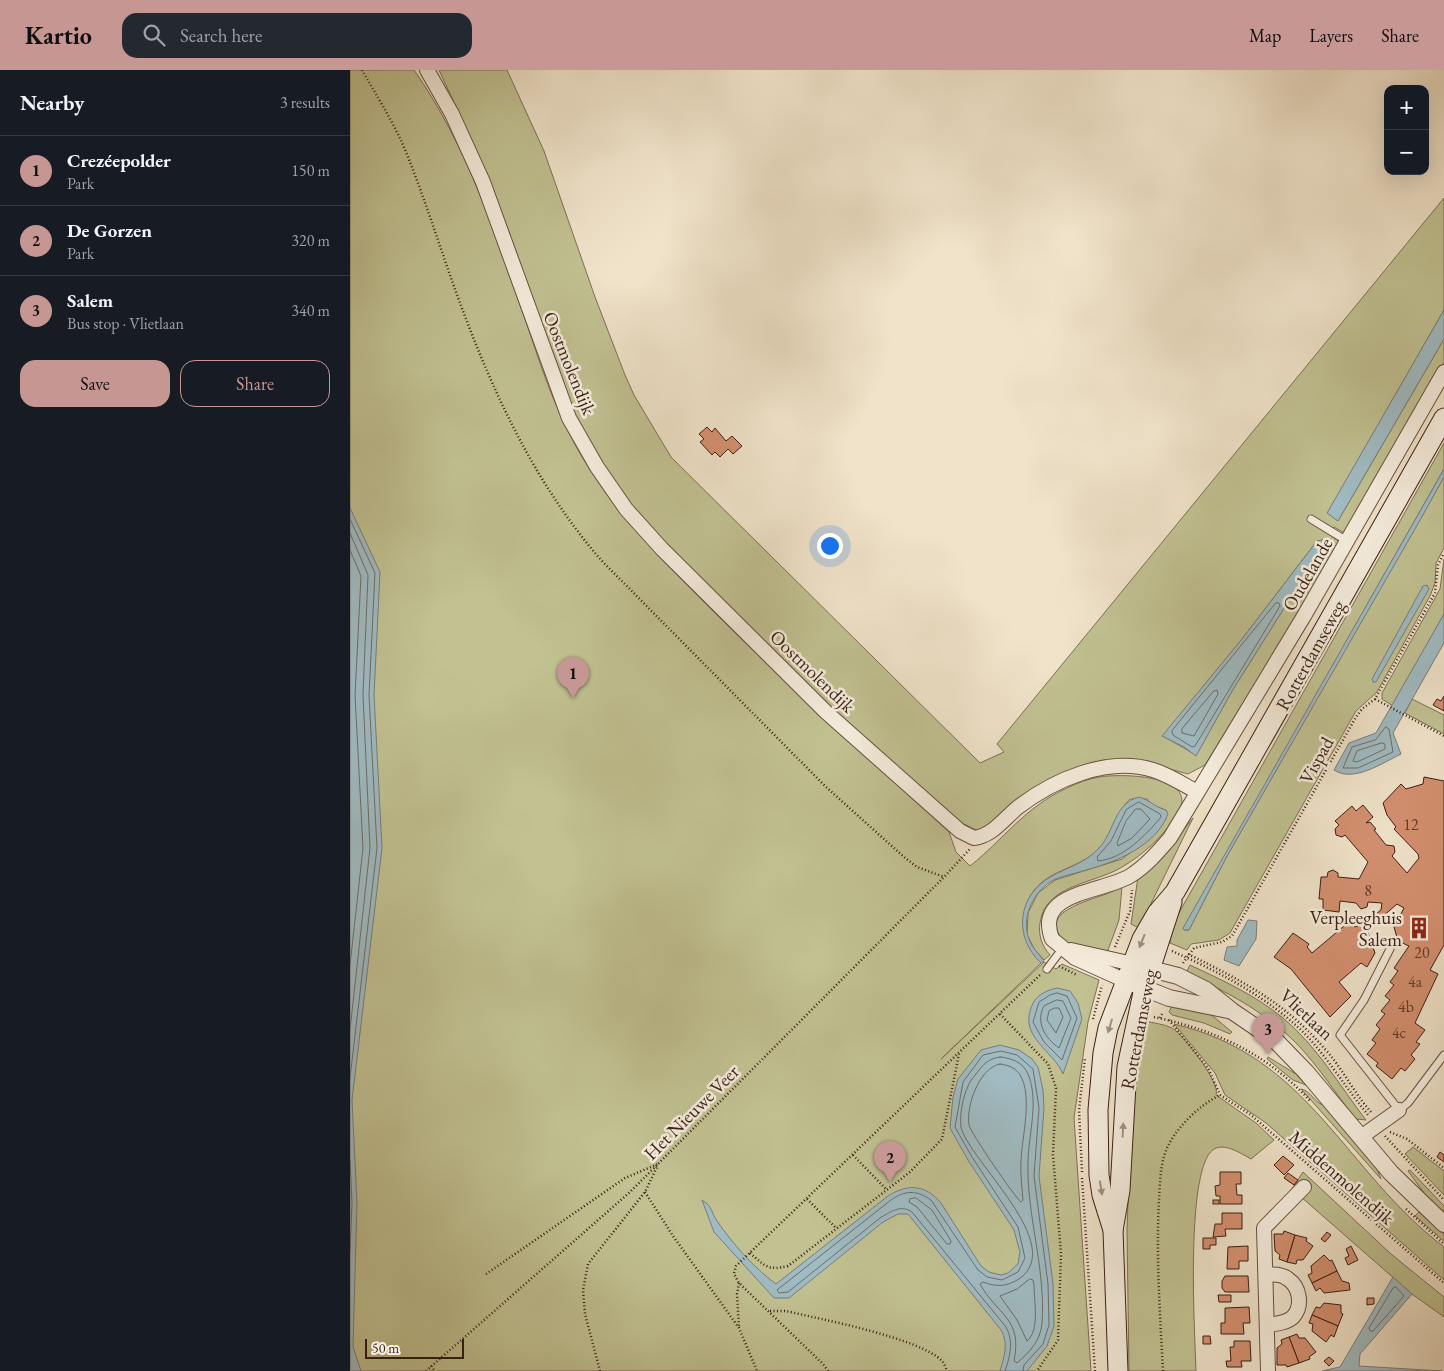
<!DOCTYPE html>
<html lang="en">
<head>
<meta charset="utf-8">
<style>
	:root { --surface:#171b24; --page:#242831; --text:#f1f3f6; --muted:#9ea1a6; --line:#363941; --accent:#c59692 }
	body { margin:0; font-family:"EB Garamond",serif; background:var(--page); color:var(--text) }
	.controls { position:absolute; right:15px; top:15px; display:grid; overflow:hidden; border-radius:10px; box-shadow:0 5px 20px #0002 }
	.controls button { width:45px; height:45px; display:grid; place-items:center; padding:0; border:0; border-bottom:1px solid var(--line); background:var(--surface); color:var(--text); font:25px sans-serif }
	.scale { position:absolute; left:15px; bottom:12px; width:99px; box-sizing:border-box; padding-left:5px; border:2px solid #3b1f13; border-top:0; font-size:14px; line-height:18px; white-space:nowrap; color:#3b1f13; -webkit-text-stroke:4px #f5eddd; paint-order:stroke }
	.you { position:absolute; left:479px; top:475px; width:18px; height:18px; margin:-12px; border:4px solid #fff; border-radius:50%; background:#1a73e8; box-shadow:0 0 0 8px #1a73e833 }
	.badge { display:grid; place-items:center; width:32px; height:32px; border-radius:50%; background:var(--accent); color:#111; font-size:16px; font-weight:700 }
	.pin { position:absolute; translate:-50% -41px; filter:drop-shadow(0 1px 2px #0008) }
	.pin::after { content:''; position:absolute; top:26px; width:18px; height:15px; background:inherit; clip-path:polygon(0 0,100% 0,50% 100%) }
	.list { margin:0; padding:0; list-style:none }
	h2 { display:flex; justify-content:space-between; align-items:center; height:65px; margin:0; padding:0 20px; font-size:21px }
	h2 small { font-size:16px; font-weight:400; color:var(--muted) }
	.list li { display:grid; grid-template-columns:32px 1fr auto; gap:15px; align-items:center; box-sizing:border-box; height:70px; padding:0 20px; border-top:1px solid var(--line) }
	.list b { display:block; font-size:19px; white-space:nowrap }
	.list p { margin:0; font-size:16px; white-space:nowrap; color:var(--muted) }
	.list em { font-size:16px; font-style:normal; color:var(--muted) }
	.actions { display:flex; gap:10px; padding:15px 20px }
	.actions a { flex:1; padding:11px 0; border:1px solid var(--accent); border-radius:15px; text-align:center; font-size:18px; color:var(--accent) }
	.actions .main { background:var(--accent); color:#111 }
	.icon { flex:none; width:28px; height:28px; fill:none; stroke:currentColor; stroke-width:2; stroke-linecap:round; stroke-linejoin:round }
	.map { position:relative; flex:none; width:1094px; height:1301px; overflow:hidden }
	header { display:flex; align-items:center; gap:30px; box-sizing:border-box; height:70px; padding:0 25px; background:var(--accent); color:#111 }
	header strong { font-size:24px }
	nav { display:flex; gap:28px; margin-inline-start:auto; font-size:18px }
	.search { width:350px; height:45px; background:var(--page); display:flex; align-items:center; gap:12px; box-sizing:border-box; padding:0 18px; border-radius:15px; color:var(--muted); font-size:19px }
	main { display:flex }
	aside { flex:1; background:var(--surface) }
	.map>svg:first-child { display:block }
</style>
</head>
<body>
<header>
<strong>Kartio</strong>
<div class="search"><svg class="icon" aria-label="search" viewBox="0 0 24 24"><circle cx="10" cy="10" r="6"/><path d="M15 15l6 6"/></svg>Search here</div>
<nav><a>Map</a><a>Layers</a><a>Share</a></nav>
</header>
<main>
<aside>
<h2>Nearby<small>3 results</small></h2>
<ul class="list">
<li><span class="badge">1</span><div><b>Crezéepolder</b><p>Park</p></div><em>150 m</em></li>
<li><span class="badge">2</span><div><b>De Gorzen</b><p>Park</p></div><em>320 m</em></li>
<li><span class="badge">3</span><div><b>Salem</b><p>Bus stop · Vlietlaan</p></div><em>340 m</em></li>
</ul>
<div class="actions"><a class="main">Save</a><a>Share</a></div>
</aside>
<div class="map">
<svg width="1094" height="1301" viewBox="0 0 1094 1301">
	<rect width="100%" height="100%" fill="#f0e3ca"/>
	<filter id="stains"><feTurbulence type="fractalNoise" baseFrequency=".004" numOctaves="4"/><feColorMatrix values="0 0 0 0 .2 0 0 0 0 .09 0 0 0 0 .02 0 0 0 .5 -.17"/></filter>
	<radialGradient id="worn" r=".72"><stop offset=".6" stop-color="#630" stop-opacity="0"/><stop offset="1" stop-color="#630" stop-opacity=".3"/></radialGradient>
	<g fill="#c1c192" stroke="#7e7052" fill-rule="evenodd">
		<path d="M0 0H64C118 77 145 164 176 252 189 290 201 328 219 363 255 435 313 491 369 547 444 621 522 692 599 762L606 782 620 796C654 769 675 737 717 718 727 713 738 709 749 707 774 703 856 705 825 748 811 768 793 785 772 797 745 814 695 814 690 853 688 865 692 876 700 885L694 890 685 880 677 865 678 843 688 823 705 810 772 789 802 765 816 749V740L802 735 797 729H780C765 743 763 765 748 780 734 793 717 797 701 806 667 825 666 866 691 893L591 989 694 892 706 899 712 894 749 910 738 952 724 1048 741 1301H0Z"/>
		<path d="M89 0H157L194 81 245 227 275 305 284 325 321 387 630 693 654 682 647 674 1094 128V240L978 443 988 451 1094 269V292L996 464 984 457 980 465 991 473 855 695 838 704 816 698 758 692 631 759 626 760 612 753 480 638 322 483 269 422 220 336 126 80ZM973 470 975 473 882 621 846 685 813 666 892 569 967 471Z"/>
		<path d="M1094 373V399L834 858 835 860H839L877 786 1094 407V478L1086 493 1085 513 1080 526 1027 622 1006 641 880 863 869 870 841 874 837 880 820 873 822 857 830 841Z"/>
		<path d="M1094 489V544L1043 636 1032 629V623L1090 519Z"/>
		<path d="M1062 629 1094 645V664L1055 643Z"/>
		<path d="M843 748 789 858 781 854 788 807 812 787Z"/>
		<path d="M772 817 769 850 757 883 717 874C686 845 729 834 750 826 758 824 765 820 772 817Z"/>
		<path d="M840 895C872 910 905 925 933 948 967 976 989 1015 1016 1050L1007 1049 1002 1044C984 1021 968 996 948 975 916 942 877 922 836 903Z"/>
		<path d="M823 934 859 943 882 962 880 964 854 953 822 945 819 942Z"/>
		<path d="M795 951C803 953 814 954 822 958 833 964 871 1013 866 1025L906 1053 924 1070 901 1089C892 1084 877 1074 866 1078 834 1090 845 1266 846 1301H779L777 1158 783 1011Z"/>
		<path d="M824 954C960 986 994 1101 1094 1177V1210L916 1053 875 1025 865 1003Z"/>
		<path d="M918 987 946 1004 956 1015 943 1010 917 989Z"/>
		<path d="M951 1019C961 1021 964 1032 973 1035L1026 1096 1031 1109Z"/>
		<path d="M1063 1077 1094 1101V1125L1055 1084Z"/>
		<path d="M1060 1100 1094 1136V1145L1082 1134 1058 1101Z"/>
		<path d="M953 1102 1041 1184 1094 1227V1247L1062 1224 942 1119Z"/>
		<path d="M1069 1142 1094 1164V1171L1065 1146Z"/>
	</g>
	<g fill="#a0bbc2" stroke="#787d7c">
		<path d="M1094 240V269L988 451 977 443Z"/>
		<path d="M1094 399V407L1069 452 877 786 839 860H834L833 858Z"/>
		<path d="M0 438 30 502 24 625 32 778 2 1030 7 1133 3 1277 11 1301H0Z"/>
		<path d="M973 470 975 473 882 621 846 686 834 677 812 666 892 569 967 471Z"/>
		<path d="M1077 515 1079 519 1026 612H1023L1022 609 1073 516Z"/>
		<path d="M1094 544V573L1043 663 1051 684C1032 693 1004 713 984 700L999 673 1026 663Z"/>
		<path d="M789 727C799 730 805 737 816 740L818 744C806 776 766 792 736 800 724 804 710 806 700 812 682 824 671 849 679 869 682 878 689 884 694 891L691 893C663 867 667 825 702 806 718 797 735 793 748 779 765 762 763 734 789 727Z"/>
		<path d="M898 850 907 851 906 869 889 896 874 890 877 877 887 876V870Z"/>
		<path d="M707 918 720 921 728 933 732 949 713 1004C703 980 670 968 681 938 685 926 694 921 707 918Z"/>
		<path d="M650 975 669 980 682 989 688 997 693 1020 694 1038 689 1106 703 1214 704 1256 697 1276 677 1301H650C654 1287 659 1274 651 1260L558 1144H548L533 1152 439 1228H424L364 1162 352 1130C364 1138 360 1141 367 1151 383 1174 403 1197 426 1214L538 1126C558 1113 576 1115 591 1133L631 1196 639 1202 651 1205 658 1203 668 1194 670 1182 664 1160 618 1090 600 1058 603 1027 608 1009 631 980Z"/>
		<path d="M1043 1207 1062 1224 1010 1284 1009 1296 1092 1301H972L990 1297Z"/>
	</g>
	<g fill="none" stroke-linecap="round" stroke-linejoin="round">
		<g stroke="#6e6d6a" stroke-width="1">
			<path d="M0 449 25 503 19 625 27 778 0 1008"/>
			<path d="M0 463 18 505 13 625 20 778 0 960"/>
			<path d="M0 480 11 506 5 625 13 778 0 895"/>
			<path d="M926 533H929L930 536 845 676 842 677 823 665 822 661Z"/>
			<path d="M864 621 867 620 868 624 844 666 832 663V659Z"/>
			<path d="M1036 657 1039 659 1043 682 1008 698H993L1002 677 1025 670Z"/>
			<path d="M1032 673 1035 674V679L1007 692 1003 691 1007 681Z"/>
			<path d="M789 732 810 744 811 747C796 765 773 789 748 791L747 787 761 771 776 740Z"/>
			<path d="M786 739H791L800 749 782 768 768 776 767 773 776 751Z"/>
			<path d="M707 923 717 926 727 948 712 990 694 972 683 952 689 932 700 925Z"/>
			<path d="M707 930 713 931 721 948 709 978C695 968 685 952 694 936Z"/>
			<path d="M705 938H709L713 947 706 963 697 950 699 941Z"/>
			<path d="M650 987C661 988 673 992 678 1004 689 1031 679 1062 678 1090 676 1144 696 1198 692 1253 691 1270 679 1283 667 1293L664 1291C673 1248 647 1245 630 1214L633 1212C646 1217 656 1217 669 1209 718 1175 619 1091 611 1057 609 1044 614 1020 622 1009 631 998 635 989 650 987Z"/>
			<path d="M650 994C658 995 666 998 670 1005 683 1026 672 1067 671 1090 670 1104 672 1116 673 1130L671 1132C666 1129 620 1062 619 1055 616 1036 629 998 650 994Z"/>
			<path d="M0 1090 2 1133 0 1182"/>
			<path d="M566 1128 582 1140 601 1171 600 1174H597L567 1137 559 1132 560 1129Z"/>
			<path d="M680 1209 683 1210 684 1215C684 1230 690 1261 677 1271L667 1250 650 1226 667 1219Z"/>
			<path d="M1046 1217 1054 1226 1023 1261H1020L1019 1258 1043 1218Z"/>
			<path d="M655 1301C660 1286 664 1272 656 1257L562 1142C551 1134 540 1142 530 1148L438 1222 429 1223 427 1220 541 1130C555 1120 567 1120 581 1130L628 1200 637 1207 652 1210 668 1202 675 1188 668 1157 622 1087 605 1057 613 1012 633 985 651 981 667 985 683 999 689 1038 684 1106 698 1214 699 1255 693 1274 674 1295 673 1301"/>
		</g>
	</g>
	<g fill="#d49070" stroke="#3b1f13">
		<path d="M357 357 362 362 365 358 376 371 382 366 392 376 383 384 378 379 370 387 365 382 362 385 350 372 354 369 349 364Z"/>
		<path d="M1094 626V641L1083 635 1087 629 1091 631Z"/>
		<path d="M1074 707 1094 711V875L1080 900 1088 904 1065 953 1075 960 1066 972 1070 974 1061 985 1065 989 1055 1001 1051 998 1042 1009 1026 996 1028 993 1017 984 1026 973 1022 970 1030 959 1026 955 1035 944 1031 941 1040 930 1035 926 1044 915 1040 912 1048 901 1044 898 1059 876 1048 871 1044 857 1054 838 1047 834 1017 860 1025 883 1017 897 1011 893 989 912 1001 926 980 947 941 899 924 887 943 863 959 874 957 877 962 883 1000 851 1005 857 1015 853 1031 840 1032 833 1018 832 1017 837 1011 839 1006 833 990 831 989 842 973 840V829H969L971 807H977L978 802 983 800 988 803V807L1009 809 1018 792 995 765 992 767 986 765 985 759 989 755 985 751 1002 736 1006 741 1013 735 1023 747 1016 753 1020 752 1026 759 1024 760 1036 775 1044 776 1045 782 1042 786 1057 803 1069 788 1068 784 1044 759 1046 757 1037 745 1033 733 1051 714 1056 719 1073 714Z"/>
		<path d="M1090 1082 1094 1085V1092L1087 1087Z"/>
		<path d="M933 1086 944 1095 934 1105 924 1095Z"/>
		<path d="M870 1102H891V1114H886L887 1125H892V1134H870V1126H866L865 1116 870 1115Z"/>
		<path d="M938 1103 948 1110 944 1115 934 1108Z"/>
		<rect x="863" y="1130" width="6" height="4"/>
		<path d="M872 1143H892V1159H875L876 1166 863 1167 865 1154H872Z"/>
		<path d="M934 1161 945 1165 937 1192 929 1189 930 1185 925 1181 924 1164H933Z"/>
		<path d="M977 1162 981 1165 975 1172 971 1169Z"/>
		<path d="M945 1165 957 1168 956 1171 963 1176 953 1190H947L946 1194 937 1192Z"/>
		<path d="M853 1168H866V1175H860V1179H853Z"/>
		<path d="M898 1176V1191H889V1199H877L878 1177Z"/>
		<path d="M1001 1176 1008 1190 998 1195 995 1188 999 1186 996 1179Z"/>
		<path d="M974 1185 980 1191 982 1190 987 1201 962 1213 958 1205 962 1203 961 1196Z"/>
		<path d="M987 1201 992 1211 999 1213 1000 1220 974 1223 970 1218 966 1221 962 1213Z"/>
		<path d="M875 1206H898L899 1222H875L872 1218V1211Z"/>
		<path d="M868 1225H881V1232H869Z"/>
		<path d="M1017 1228H1024V1234L1017 1235Z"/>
		<path d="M974 1233 991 1235V1243L993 1244 988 1256 962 1245 966 1237 970 1238Z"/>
		<path d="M899 1237 900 1253H893L894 1264H871V1253H875V1238Z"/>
		<path d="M962 1245 988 1256 984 1267 981 1265 976 1272 962 1261 963 1254 959 1253Z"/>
		<path d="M947 1264 949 1268H955L966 1282 959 1287 960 1289 949 1293 939 1267Z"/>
		<path d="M853 1266H860L861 1274H853Z"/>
		<path d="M939 1267 949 1293 937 1297 936 1295H927V1278L932 1274 931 1270Z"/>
		<path d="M884 1271H900L901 1291H891L892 1297H877L876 1291H881L880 1277H884Z"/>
		<path d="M979 1287 984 1291 979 1296 974 1291Z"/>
	</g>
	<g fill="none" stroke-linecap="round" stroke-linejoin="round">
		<g stroke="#685041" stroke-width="9">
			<g id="service">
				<path d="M961 449 997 471"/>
				<path d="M1040 879 1014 930 990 965 1049 1040 1058 1033 1094 985"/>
				<path d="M697 899 712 879"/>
			</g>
		</g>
		<g stroke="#685041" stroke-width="16">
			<g id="minor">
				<path d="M77 0 102 44 133 112 219 348 247 397 276 439 312 479 476 642 610 761 624 768C642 766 654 749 667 738 703 710 757 686 803 700 819 705 833 714 847 722"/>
				<path d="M721 880 783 894"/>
				<path d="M776 911 725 888 702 869C684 821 752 823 780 806 796 796 808 782 820 768L954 546 1094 302"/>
				<path d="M1011 1067 1049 1040"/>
				<path d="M916 1205C923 1204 932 1204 938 1209 950 1217 953 1236 943 1247 937 1253 925 1254 917 1255"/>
				<path d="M918 1301 914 1158 954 1117"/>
			</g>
		</g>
		<g stroke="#685041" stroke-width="18">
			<g id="tertiary">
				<path d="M789 896 828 906 856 920 882 941 926 971 956 1002 1041 1103 1094 1154"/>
				<path d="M784 914 819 928 878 940"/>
			</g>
		</g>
		<g stroke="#3b1f13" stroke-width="21">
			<g id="secondary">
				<path d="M763 1160 752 1125 749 1105 748 1040 753 983 758 958 792 869 807 843 825 822 1094 348"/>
				<path d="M768 1301 763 1160 770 1120 777 997 794 918 822 832"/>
			</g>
		</g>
		<g stroke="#3b1f13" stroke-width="2.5" stroke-dasharray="1 2.5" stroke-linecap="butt">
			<path d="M12 0C28 28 46 56 58 87 77 135 92 184 110 233 144 325 186 415 251 490L476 717 554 787 567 797 594 807"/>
			<path d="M1025 629 1094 666"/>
			<path d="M765 877 780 841 782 820"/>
			<path d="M822 881C869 902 918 927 955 964 979 989 997 1020 1019 1046"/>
			<path d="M838 884C896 913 938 934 980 985 995 1003 1006 1026 1022 1043"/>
			<path d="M833 893 844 878 872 872 882 866 1006 647 1012 639 1025 629 1085 523 1088 495 1094 483"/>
			<path d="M709 896 727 905"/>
			<path d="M650 944 698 994 706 1018 703 1085 711 1184 708 1270 687 1301"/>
			<path d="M804 947C866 960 919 985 961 1032"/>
			<path d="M810 948 813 942"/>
			<path d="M743 949 752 915"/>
			<path d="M819 950 858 998 870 1025"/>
			<path d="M870 1025 901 1045 1094 1213"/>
			<path d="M1040 1062 1057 1069 1094 1098"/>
			<path d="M1035 1066 1094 1130"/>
			<path d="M503 1085 536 1119"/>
			<path d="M732 1102 729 1040 735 988"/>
			<path d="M732 1108 745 1301"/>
			<path d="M295 1122 323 1166 389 1258 407 1301"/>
			<path d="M457 1129 486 1158"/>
			<path d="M1056 1139 1094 1174"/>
			<path d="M400 1183C415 1196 418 1201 438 1196L560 1102 592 1069 609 984"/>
			<path d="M136 1204 275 1108 308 1094"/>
			<path d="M389 1213 387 1224 389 1258"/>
			<path d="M420 1241H436C470 1249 570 1268 592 1291 594 1293 596 1298 597 1301"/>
			<path d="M81 1296 85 1301"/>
			<path d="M76 1301 280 1122 594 807 620 779"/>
			<path d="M250 1301 235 1244 233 1220 238 1194 295 1122 307 1097"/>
			<path d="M478 1301 473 1294 389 1213 384 1204 386 1196 690 905"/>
			<path d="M813 1301C810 1244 806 1187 809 1130 810 1113 810 1090 819 1074 829 1055 850 1035 870 1025"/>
		</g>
		<use href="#service" stroke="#f5eddd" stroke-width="7"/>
		<use href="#minor" stroke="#f5eddd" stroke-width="14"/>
		<use href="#tertiary" stroke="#f5eddd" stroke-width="16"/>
		<use href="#secondary" stroke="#f5eddd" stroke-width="19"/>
	</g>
	<defs><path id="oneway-solid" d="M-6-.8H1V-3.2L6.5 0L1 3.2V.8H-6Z" transform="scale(1.25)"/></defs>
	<g fill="#a19082">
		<use href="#oneway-solid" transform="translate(792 871) rotate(112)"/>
		<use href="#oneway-solid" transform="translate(760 956) rotate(106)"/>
		<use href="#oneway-solid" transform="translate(773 1060) rotate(-87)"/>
		<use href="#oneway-solid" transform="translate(751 1118) rotate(81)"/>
	</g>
	<defs>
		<g id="building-bare" transform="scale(1.725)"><path d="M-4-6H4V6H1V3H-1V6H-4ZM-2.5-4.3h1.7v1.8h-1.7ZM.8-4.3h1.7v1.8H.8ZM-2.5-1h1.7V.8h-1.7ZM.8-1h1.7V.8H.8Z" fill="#8f2418" stroke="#f5eddd" stroke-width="2.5" paint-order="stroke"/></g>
	</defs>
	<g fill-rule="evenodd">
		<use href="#building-bare" x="1069" y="858"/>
	</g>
	<g text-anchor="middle" stroke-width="5" stroke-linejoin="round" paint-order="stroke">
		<g font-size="16" fill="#613b2a">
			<text x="1061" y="760">12</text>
			<text x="1018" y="826">8</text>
			<text x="1072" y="888">20</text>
			<text x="1065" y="917">4a</text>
			<text x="1056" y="942">4b</text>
			<text x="1049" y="968">4c</text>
		</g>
		<g font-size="19" fill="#3b1f13" stroke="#f5eddd">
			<text transform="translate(220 293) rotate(68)" y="7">Oostmolendijk</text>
			<text transform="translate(957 504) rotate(-60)" y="7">Oudelande</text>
			<text transform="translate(960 585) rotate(-61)" y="7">Rotterdamseweg</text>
			<text transform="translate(463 601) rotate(44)" y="7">Oostmolendijk</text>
			<text transform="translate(966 690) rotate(-61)" y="7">Vispad</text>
			<text transform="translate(957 944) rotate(43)" y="7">Vlietlaan</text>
			<text transform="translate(788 959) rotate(-79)" y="7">Rotterdamseweg</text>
			<text transform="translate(341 1042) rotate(-45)" y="7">Het Nieuwe Veer</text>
			<text transform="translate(992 1107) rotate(41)" y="7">Middenmolendijk</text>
		</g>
		<g font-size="19" fill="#3b1f13" stroke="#f5eddd" text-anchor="end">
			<text x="1052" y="854">Verpleeghuis<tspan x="1052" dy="22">Salem</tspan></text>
		</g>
	</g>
	<rect width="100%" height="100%" filter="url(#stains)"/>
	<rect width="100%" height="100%" fill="url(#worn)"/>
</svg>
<div class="controls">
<button>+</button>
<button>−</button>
</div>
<div class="scale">50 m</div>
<div class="you"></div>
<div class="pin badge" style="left:223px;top:628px">1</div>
<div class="pin badge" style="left:540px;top:1112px">2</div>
<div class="pin badge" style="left:918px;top:984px">3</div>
</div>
</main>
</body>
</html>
